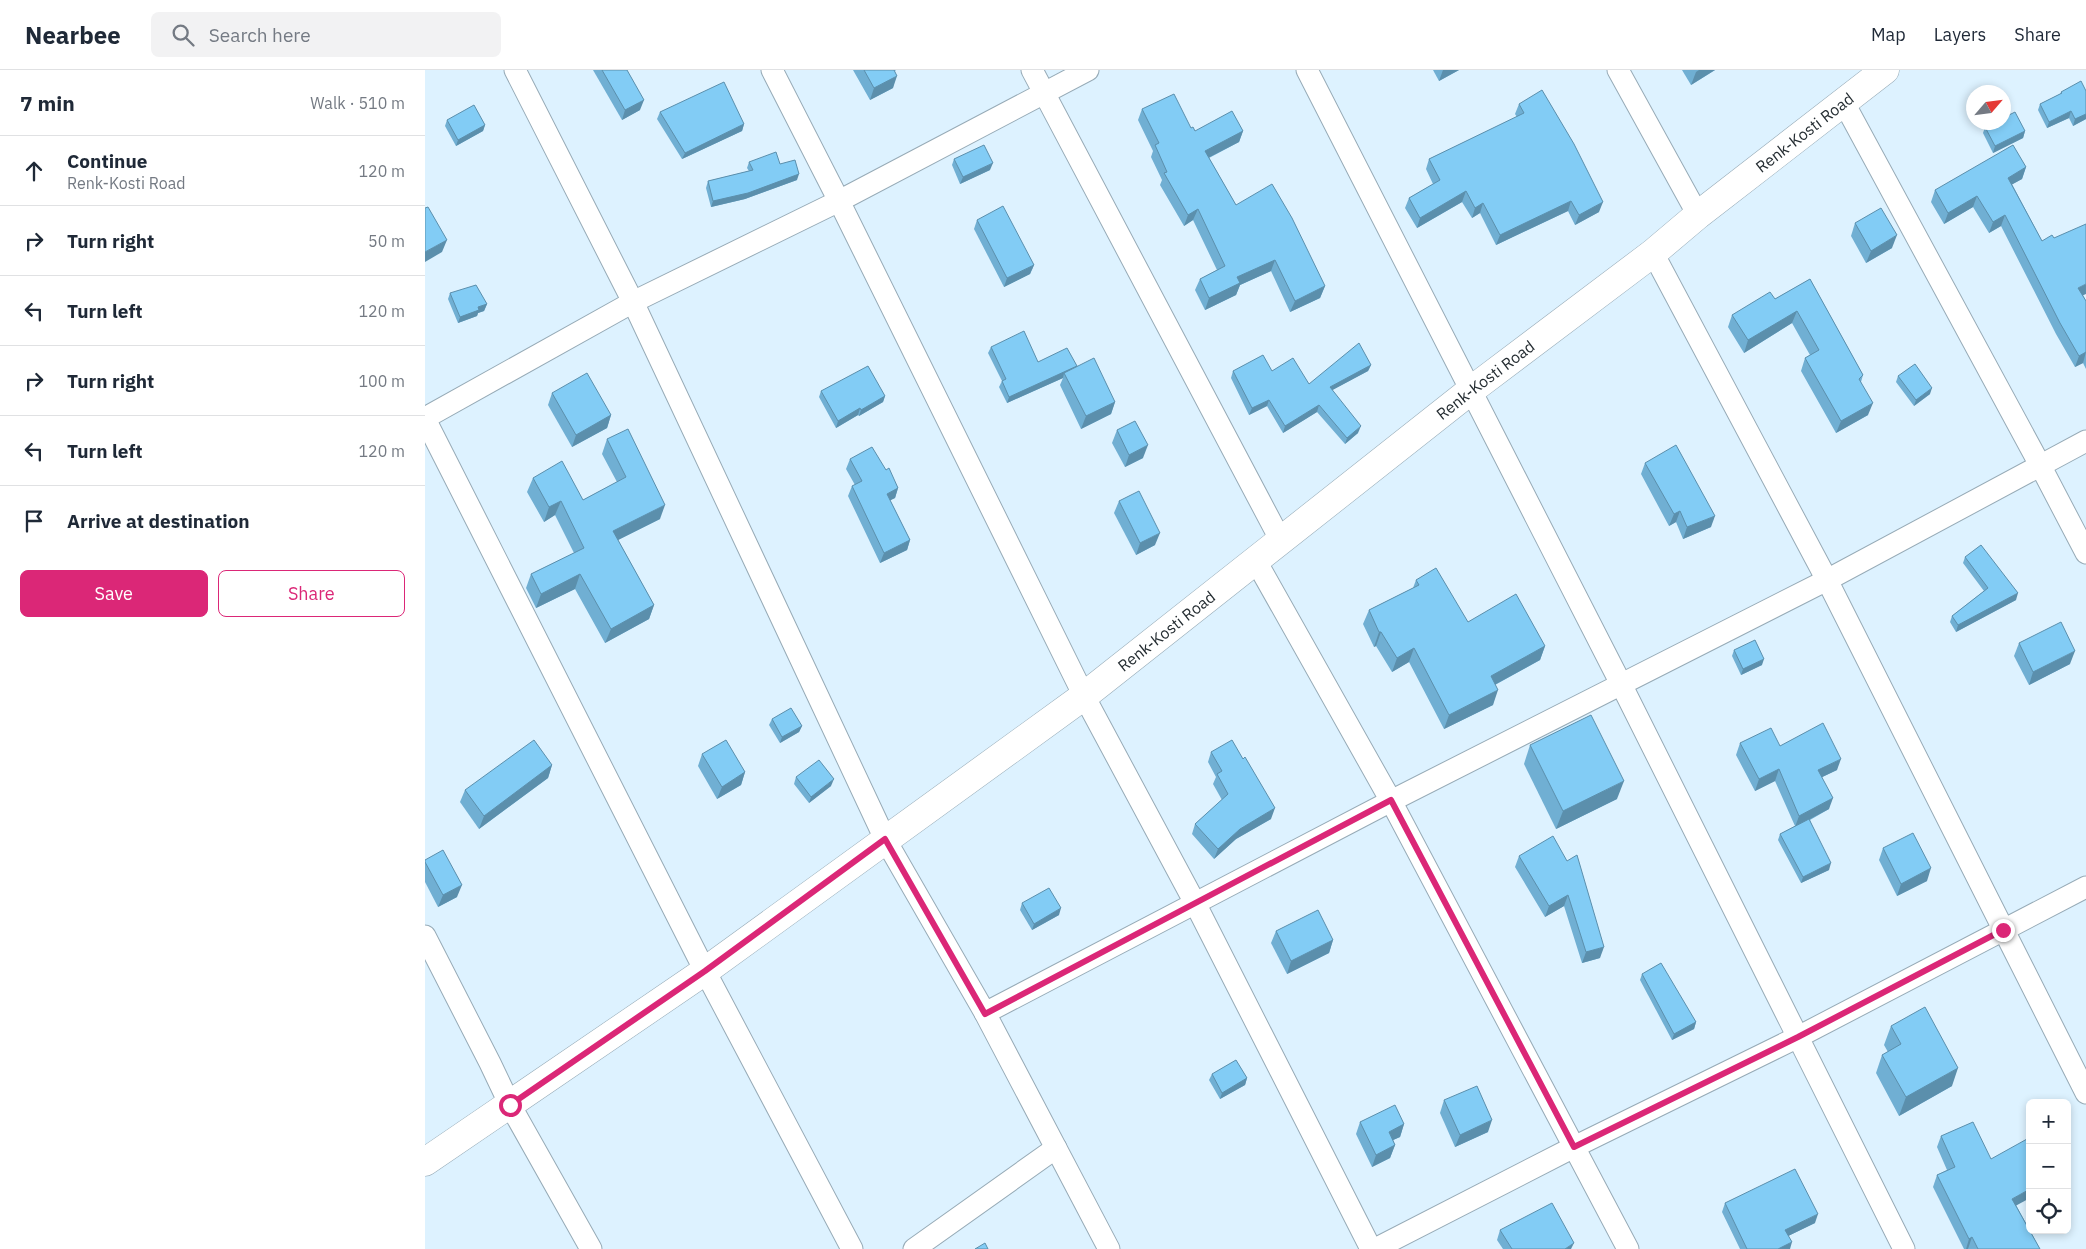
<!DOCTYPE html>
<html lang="en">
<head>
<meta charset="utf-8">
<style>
	:root { --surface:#fff; --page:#f2f2f3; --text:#1f2937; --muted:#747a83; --line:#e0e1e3; --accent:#db2777 }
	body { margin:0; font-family:"IBM Plex Sans",sans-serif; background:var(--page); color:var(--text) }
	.controls { position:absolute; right:15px; bottom:15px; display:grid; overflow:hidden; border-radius:8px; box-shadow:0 2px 8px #0003 }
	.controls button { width:45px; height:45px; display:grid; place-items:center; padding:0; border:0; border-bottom:1px solid var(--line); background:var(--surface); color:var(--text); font:25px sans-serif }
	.compass { position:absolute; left:1541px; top:15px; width:45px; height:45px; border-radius:50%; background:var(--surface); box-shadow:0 2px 8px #0003; rotate:62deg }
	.stop { position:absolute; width:15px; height:15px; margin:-11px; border:4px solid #db2777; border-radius:50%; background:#fff }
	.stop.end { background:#db2777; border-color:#fff; box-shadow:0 1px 5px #0008 }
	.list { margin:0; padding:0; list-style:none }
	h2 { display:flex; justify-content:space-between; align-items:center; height:65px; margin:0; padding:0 20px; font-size:21px }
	h2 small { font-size:16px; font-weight:400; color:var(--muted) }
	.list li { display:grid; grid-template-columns:32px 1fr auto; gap:15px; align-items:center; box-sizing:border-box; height:70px; padding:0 20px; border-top:1px solid var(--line) }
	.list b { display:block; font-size:19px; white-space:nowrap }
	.list p { margin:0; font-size:16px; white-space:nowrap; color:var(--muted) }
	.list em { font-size:16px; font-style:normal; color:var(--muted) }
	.actions { display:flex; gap:10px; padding:15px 20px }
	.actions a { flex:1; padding:11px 0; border:1px solid var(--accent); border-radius:8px; text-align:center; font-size:18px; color:var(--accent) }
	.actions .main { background:var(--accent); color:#fff }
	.icon { flex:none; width:28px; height:28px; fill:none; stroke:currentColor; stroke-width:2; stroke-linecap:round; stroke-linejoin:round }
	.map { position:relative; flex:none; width:1661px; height:1179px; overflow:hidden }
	header { display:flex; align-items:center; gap:30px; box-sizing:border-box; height:70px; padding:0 25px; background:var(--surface); border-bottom:1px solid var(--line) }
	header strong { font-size:24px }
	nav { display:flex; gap:28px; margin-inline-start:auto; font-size:18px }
	.search { width:350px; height:45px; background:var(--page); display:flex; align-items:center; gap:12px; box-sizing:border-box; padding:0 18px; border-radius:8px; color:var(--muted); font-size:19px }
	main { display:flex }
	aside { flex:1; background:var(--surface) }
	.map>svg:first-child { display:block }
</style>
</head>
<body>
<header>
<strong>Nearbee</strong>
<div class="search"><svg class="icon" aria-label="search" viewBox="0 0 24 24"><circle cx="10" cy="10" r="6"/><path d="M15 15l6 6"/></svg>Search here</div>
<nav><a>Map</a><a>Layers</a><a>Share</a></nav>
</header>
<main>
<aside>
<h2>7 min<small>Walk · 510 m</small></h2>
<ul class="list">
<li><svg class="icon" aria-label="ahead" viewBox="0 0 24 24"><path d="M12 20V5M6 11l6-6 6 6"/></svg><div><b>Continue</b><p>Renk-Kosti Road</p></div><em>120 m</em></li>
<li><svg class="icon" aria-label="right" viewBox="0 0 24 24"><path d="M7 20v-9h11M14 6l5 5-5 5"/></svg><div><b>Turn right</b></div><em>50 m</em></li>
<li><svg class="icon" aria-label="left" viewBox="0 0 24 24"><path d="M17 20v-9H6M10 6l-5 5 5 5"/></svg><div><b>Turn left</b></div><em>120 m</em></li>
<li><svg class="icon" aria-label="right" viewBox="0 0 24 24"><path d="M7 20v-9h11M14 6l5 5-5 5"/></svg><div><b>Turn right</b></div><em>100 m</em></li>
<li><svg class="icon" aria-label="left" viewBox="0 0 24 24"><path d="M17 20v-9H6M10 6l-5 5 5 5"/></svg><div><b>Turn left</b></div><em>120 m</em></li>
<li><svg class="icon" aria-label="arrive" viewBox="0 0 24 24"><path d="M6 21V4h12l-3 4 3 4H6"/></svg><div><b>Arrive at destination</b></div></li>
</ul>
<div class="actions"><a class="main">Save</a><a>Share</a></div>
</aside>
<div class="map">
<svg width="1661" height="1179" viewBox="0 0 1661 1179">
	<rect width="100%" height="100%" fill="#ddf2ff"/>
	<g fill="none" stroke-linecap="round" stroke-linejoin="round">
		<g stroke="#97abb7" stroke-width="23">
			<g id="street">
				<path d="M90 0 208 232 460 769 560 943 966 731 1402 510 1661 371"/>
				<path d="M347 0 414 131 659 626 770 833 946 1179"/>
				<path d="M607 0 856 471"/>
				<path d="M882 0 1196 614 1479 1179"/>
				<path d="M1193 0 1273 145"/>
				<path d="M1419 33 1615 395 1661 483"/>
				<path d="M1228 183 1402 510 1661 1023"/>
				<path d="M0 348 208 232 414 131 663 0"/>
				<path d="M0 349 280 901 427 1179"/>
				<path d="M831 491 966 731 1203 1179"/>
				<path d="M0 866 65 993 85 1035 166 1179"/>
				<path d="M560 943 684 1179"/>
				<path d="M489 1179 631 1078"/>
				<path d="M950 1179 1149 1077 1373 967 1661 817"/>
			</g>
		</g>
		<g stroke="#97abb7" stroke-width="29">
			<g id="primary">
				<path id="s1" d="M0 1092 280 901 659 626 1045 321 1228 183 1273 145 1460 0"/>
			</g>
		</g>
		<use href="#street" stroke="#fff" stroke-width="21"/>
		<use href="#primary" stroke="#fff" stroke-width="28"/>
	</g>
	<g fill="#70afd3">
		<path d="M168 0H202L215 40 197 50Z"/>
		<path d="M428 0H471L470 1 468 18 445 30Z"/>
		<path d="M1008 0H1034L1014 11Z"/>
		<path d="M1257 0H1290L1266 15Z"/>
		<path d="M1661 21V49L1648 56 1644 48 1622 58 1613 40 1615 34 1635 24 1636 22Z"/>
		<path d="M1094 34 1174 142 1150 155 1143 141 1071 175 1055 143 1047 148 1037 132 992 158 980 138 984 128 1008 114 1001 99 1004 89 1092 47 1090 44Z"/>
		<path d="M717 39 766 58 770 61H818L814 72 784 88 811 135 900 216 895 228 865 242 846 201 815 215 811 225 780 240 770 220 775 209 792 200 768 150 759 156 735 115 737 110 726 87 728 81 713 50Z"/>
		<path d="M235 42 319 54 317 61 257 89 232 49Z"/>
		<path d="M22 50 60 55 58 61 31 76 20 56Z"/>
		<path d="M1560 57 1600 61 1598 68 1568 83 1558 63Z"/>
		<path d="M529 89 565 100 535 114 527 95Z"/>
		<path d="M324 92 355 94 372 110 320 129 286 137 281 118 283 111 324 101 322 98Z"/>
		<path d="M1601 97 1597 109 1587 114 1617 171 1658 225 1661 231V299L1658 293 1650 297 1631 264 1576 156 1564 163 1548 137 1519 154 1506 132 1510 120Z"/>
		<path d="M552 150 609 195 605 204 579 217 549 159Z"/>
		<path d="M1430 153 1467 178 1441 193 1426 166Z"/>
		<path d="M1385 209 1438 305 1436 312 1443 345 1411 363 1376 301 1380 288 1385 285 1367 253 1319 283 1303 257 1307 245 1350 229Z"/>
		<path d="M25 223 62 234 59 241 53 243 52 246 33 253 23 229Z"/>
		<path d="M566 277 613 292 652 296 690 332 686 344 656 359 635 315 638 308 582 333 574 317 577 311 563 283Z"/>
		<path d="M946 295 943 301 907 320 933 363 920 374 892 342 858 363 842 336 824 345 806 308 808 301H847L884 314Z"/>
		<path d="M1473 306 1505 324 1489 336 1471 312Z"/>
		<path d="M396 321 460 326 458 332 434 346 433 345 411 358 394 327Z"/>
		<path d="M127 323 186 345 182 358 147 377 123 335Z"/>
		<path d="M692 360 718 388 700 397 687 373Z"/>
		<path d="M182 369 235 449 193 470 229 535 224 549 180 573 150 519 111 538 101 518 106 504 149 483 130 445 119 452 102 422 108 408 158 430 192 412 177 384Z"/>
		<path d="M425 389 461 400 473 418 470 428 465 430 485 470 482 480 455 493 423 426 427 416 430 415 421 399Z"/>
		<path d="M1220 393 1286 457 1258 469 1251 452 1244 456 1216 404Z"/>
		<path d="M694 431 730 475 711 485 689 443Z"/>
		<path d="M1540 487 1591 530 1531 562 1525 552 1527 546 1559 521 1538 493Z"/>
		<path d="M991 510 1043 552 1120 576 1115 590 1070 615 1068 635 1019 659 984 592 967 602 951 576 949 577 938 554 944 540 988 518Z"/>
		<path d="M1594 573 1645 594 1604 615 1589 586Z"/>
		<path d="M1309 580 1337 595 1316 605 1307 586Z"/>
		<path d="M347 649 377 656 374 662 355 673 344 655Z"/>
		<path d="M1315 673 1355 676 1412 700 1397 707 1404 739 1385 750 1404 800 1376 813 1353 770 1355 764 1370 756 1350 711 1330 721 1311 685Z"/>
		<path d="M1105 675 1192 729 1131 759 1099 694Z"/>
		<path d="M786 682 846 749 811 769 789 789 767 764 770 754 797 730 788 714 791 707 783 692Z"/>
		<path d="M277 684 320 702 316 715 292 729 273 696Z"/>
		<path d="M127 695 123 708 54 759 35 732 40 720Z"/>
		<path d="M371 707 406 716 384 733 369 714Z"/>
		<path d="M1458 778 1502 811 1472 826 1454 790Z"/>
		<path d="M1094 786 1142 791 1175 888 1157 893 1139 836 1120 847 1090 797Z"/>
		<path d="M0 790 32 827 13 837 0 812Z"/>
		<path d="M597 833 634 845 607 860 595 840Z"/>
		<path d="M851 861 908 870 904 883 862 904 846 873Z"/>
		<path d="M1217 904 1271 952 1269 959 1247 970 1215 910Z"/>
		<path d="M1466 956 1527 1016 1474 1046 1451 1003 1457 985 1463 982 1459 975Z"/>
		<path d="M787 1004 822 1008 820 1015 795 1029 784 1010Z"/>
		<path d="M1019 1030 1063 1062 1030 1077 1015 1043Z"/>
		<path d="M935 1052 979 1054 975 1067 968 1070 970 1075 965 1088 947 1097 931 1064Z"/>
		<path d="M1516 1066 1566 1089 1615 1179H1539L1508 1117 1512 1105 1522 1100 1512 1077Z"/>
		<path d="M1300 1133 1390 1153 1363 1166 1365 1179H1315L1297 1142Z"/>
		<path d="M1075 1160 1146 1179H1078L1072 1170Z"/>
	</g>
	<g fill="#5b8fac">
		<path d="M1018 0H1034L1014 11Z"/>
		<path d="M1274 0H1290L1266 15 1271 2Z"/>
		<path d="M472 6 468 18 445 30 449 18Z"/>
		<path d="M219 30 215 40 197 50 200 40Z"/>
		<path d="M1646 41 1644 48 1622 58 1624 52Z"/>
		<path d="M1661 44V49L1648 56 1650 49Z"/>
		<path d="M319 54 317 61 257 89 260 83Z"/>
		<path d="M60 55 58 61 31 76 33 70Z"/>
		<path d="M818 61 814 72 775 92 780 81Z"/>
		<path d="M1600 61 1598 68 1568 83 1570 76Z"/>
		<path d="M568 93 565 100 535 114 538 107Z"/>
		<path d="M1601 97 1597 109 1579 119 1583 108Z"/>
		<path d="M374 104 372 110 320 129 286 137 288 131Z"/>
		<path d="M1041 121 1037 132 992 158 995 148Z"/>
		<path d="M1552 126 1548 137 1519 154 1523 143Z"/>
		<path d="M1146 131 1143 141 1071 175 1075 165Z"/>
		<path d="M1178 132 1174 142 1150 155 1154 145Z"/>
		<path d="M1058 133 1055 143 1047 148 1050 138Z"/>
		<path d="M773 139 768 150 759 156 763 145Z"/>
		<path d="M1580 145 1576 156 1564 163 1568 152Z"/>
		<path d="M1472 165 1467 178 1441 193 1446 181Z"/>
		<path d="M22 170 17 182 0 192V182Z"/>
		<path d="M850 190 846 201 815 215 811 225 780 240 784 228 812 207Z"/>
		<path d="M609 195 605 204 579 217 582 208Z"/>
		<path d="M1661 214V224L1649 229 1653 218Z"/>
		<path d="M900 216 895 228 865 242 870 231Z"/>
		<path d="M62 234 59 241 53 243 52 246 33 253 35 247 53 237Z"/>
		<path d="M1372 241 1367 253 1319 283 1323 270Z"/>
		<path d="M1661 282 1658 293 1650 297 1654 286Z"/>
		<path d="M946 295 943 301 902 323 905 317Z"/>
		<path d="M652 296 639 303 638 308 582 333 584 327Z"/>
		<path d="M1507 318 1505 324 1489 336 1491 330Z"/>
		<path d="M460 326 458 332 434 346 436 340Z"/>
		<path d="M844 330 842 336 824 345 827 338Z"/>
		<path d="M690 332 686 344 656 359 661 346Z"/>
		<path d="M1448 333 1443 345 1411 363 1416 351Z"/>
		<path d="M894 335 892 342 858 363 860 356Z"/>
		<path d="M435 338 433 345 411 358 413 351Z"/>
		<path d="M186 345 182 358 147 377 151 365Z"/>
		<path d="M936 356 933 363 920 374 922 368Z"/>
		<path d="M723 375 718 388 700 397 704 385Z"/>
		<path d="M473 418 470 428 458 434 462 424Z"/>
		<path d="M136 431 130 445 119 452 124 437Z"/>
		<path d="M240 435 235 449 183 475 188 461Z"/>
		<path d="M1255 441 1251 452 1244 456 1249 444Z"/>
		<path d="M1290 446 1286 457 1258 469 1262 457Z"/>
		<path d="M735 463 730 475 711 485 715 473Z"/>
		<path d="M485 470 482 480 455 493 459 483Z"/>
		<path d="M155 504 150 519 111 538 116 524Z"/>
		<path d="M1593 523 1591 530 1531 562 1533 555Z"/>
		<path d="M229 535 224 549 180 573 186 559Z"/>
		<path d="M954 562H956L951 576 949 577Z"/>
		<path d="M1120 576 1115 590 1060 620 1066 606Z"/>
		<path d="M989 578 984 592 967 602 972 588Z"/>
		<path d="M1650 581 1645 594 1604 615 1608 602Z"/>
		<path d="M1339 589 1337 595 1316 605 1318 599Z"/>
		<path d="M1073 620 1068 635 1019 659 1024 645Z"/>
		<path d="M377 656 374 662 355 673 357 667Z"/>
		<path d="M1416 689 1412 700 1389 711 1393 700Z"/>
		<path d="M127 695 123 708 54 759 59 746Z"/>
		<path d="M1354 699 1350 711 1330 721 1334 709Z"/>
		<path d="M320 702 316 715 292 729 297 717Z"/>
		<path d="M409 709 406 716 384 733 386 727Z"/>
		<path d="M1199 711 1192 729 1131 759 1138 741Z"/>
		<path d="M1408 728 1404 739 1370 757 1374 746Z"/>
		<path d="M850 738 846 749 811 769 789 789 793 779 815 759Z"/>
		<path d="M1406 793 1404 800 1376 813 1378 807Z"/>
		<path d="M1506 798 1502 811 1472 826 1476 814Z"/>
		<path d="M37 815 32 827 13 837 18 825Z"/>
		<path d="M1143 825 1139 836 1120 847 1124 836Z"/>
		<path d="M636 838 634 845 607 860 609 854Z"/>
		<path d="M908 870 904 883 862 904 866 891Z"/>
		<path d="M1179 877 1175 888 1157 893 1161 882Z"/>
		<path d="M1271 952 1269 959 1247 970 1249 964Z"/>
		<path d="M1533 998 1527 1016 1474 1046 1481 1027Z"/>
		<path d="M822 1008 820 1015 795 1029 797 1023Z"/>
		<path d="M1067 1050 1063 1062 1030 1077 1035 1065Z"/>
		<path d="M979 1054 975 1067 959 1074 964 1062Z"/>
		<path d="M970 1075 965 1088 947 1097 951 1085Z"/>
		<path d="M1605 1119V1128L1583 1140 1587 1129Z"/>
		<path d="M1393 1144 1390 1153 1357 1169 1360 1160Z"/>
		<path d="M1547 1167 1543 1179H1541L1544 1169Z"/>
		<path d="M1367 1172 1365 1179H1353Z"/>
		<path d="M1149 1173 1146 1179H1140Z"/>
	</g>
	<g fill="#82ccf5" stroke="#5b8fac">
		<path d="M177 0H202L219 30 200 40Z"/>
		<path d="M439 0H469L472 6 449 18Z"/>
		<path d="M1656 11 1661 21V44L1650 49 1646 41 1624 52 1615 34 1637 23 1636 22Z"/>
		<path d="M299 12 319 54 260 83 235 42Z"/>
		<path d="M1117 20 1149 74 1178 132 1154 145 1146 131 1075 165 1058 133 1050 138 1041 121 995 148 984 128 1015 110 1004 89 1099 43 1094 34Z"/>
		<path d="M749 24 766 58 768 57 770 61 807 41 818 61 780 81 811 135 847 114 867 148 900 216 870 231 850 190 812 207 815 213 784 228 775 209 800 196 773 139 763 145 739 103 742 102 730 75 734 73 717 39Z"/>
		<path d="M49 35 60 55 33 70 22 50Z"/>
		<path d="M1590 42 1600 61 1570 76 1560 57 1569 52H1578V48Z"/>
		<path d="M559 75 568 93 538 107 529 89Z"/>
		<path d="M1588 75 1601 97 1583 108 1617 171 1627 165 1629 168 1661 154V214L1653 218 1661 231V282L1654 286 1635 253 1580 145 1568 152 1552 126 1523 143 1510 120Z"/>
		<path d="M351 82 355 94 370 90 374 104 323 123 288 131 283 111 328 100 324 92Z"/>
		<path d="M578 136 609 195 582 208 552 150Z"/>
		<path d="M3 137 22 170 0 182V138Z"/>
		<path d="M1456 138 1472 165 1446 181 1430 153Z"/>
		<path d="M1385 209 1438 305 1434 309 1448 333 1416 351 1380 288 1394 280 1372 241 1323 270 1307 245 1345 222 1350 229Z"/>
		<path d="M51 215 62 234 53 237 54 240 35 247 25 223Z"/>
		<path d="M599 261 613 292 642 278 652 296 584 327 577 311 581 309 566 277Z"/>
		<path d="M934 273 946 295 905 317 936 356 922 368 894 335 860 356 844 330 827 338 808 301 838 285 847 301 868 288 884 314Z"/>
		<path d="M669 288 690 332 661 346 639 303Z"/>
		<path d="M1490 294 1507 318 1491 330 1473 306Z"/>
		<path d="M443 296 460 326 436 340 435 338 413 351 396 321Z"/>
		<path d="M162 303 186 345 151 365 127 323Z"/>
		<path d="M710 351 723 375 704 385 692 360Z"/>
		<path d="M203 359 240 435 188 461 229 535 186 559 155 504 116 524 106 504 159 478 136 431 124 437 108 408 137 391 158 430 201 407 182 369Z"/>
		<path d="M1251 375 1290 446 1262 457 1255 441 1249 444 1220 393Z"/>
		<path d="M447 377 461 400 464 398 473 418 462 424 485 470 459 483 427 416 437 411 425 389Z"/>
		<path d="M714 421 735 463 715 473 694 431Z"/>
		<path d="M1556 475 1593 523 1533 555 1527 546 1563 518 1540 487Z"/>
		<path d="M1011 498 1043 552 1091 524 1120 576 1066 606 1073 620 1024 645 989 578 972 588 956 562H954L944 540 994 515 991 510Z"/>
		<path d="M1636 552 1650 581 1608 602 1594 573Z"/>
		<path d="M1330 570 1339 589 1318 599 1309 580Z"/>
		<path d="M366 638 377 656 357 667 347 649Z"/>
		<path d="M1166 645 1199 711 1138 741 1105 675Z"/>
		<path d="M1398 653 1416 689 1393 700 1408 728 1374 746 1354 699 1334 709 1315 673 1346 658 1355 676Z"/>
		<path d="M109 670 127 695 59 746 40 720Z"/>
		<path d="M301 670 320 702 297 717 277 684Z"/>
		<path d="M807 670 818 689 820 687 850 738 815 759 793 779 770 754 803 724 792 704 797 701 786 682Z"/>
		<path d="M394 690 409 709 386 727 371 707Z"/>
		<path d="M1384 749 1406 793 1378 807 1355 764Z"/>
		<path d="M1488 763 1506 798 1476 814 1458 778Z"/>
		<path d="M1128 766 1142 791 1152 785 1179 877 1161 882 1143 825 1124 836 1094 786Z"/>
		<path d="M18 780 37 815 18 825 0 792V790Z"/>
		<path d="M624 818 636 838 609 854 597 833Z"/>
		<path d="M893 840 908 870 866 891 851 861Z"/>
		<path d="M1236 893 1271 952 1249 964 1217 904Z"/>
		<path d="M1500 937 1533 998 1481 1027 1457 985 1476 974 1466 956Z"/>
		<path d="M811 990 822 1008 797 1023 787 1004Z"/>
		<path d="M1052 1016 1067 1050 1035 1065 1019 1030Z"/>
		<path d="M970 1035 979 1054 964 1062 970 1075 951 1085 935 1052Z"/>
		<path d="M1548 1052 1566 1089 1602 1069 1605 1074V1119L1587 1129 1615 1179H1553L1547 1167 1544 1169 1512 1105 1530 1097 1516 1066Z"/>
		<path d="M1370 1099 1393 1144 1360 1160 1367 1172 1353 1179H1322L1300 1133Z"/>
		<path d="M1127 1133 1149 1173 1140 1179H1087L1075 1160Z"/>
		<path d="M560 1173 563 1179H550Z"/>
	</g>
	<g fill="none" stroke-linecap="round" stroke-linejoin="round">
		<path stroke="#db2777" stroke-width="6" d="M85 1035 280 901 460 769 560 944 966 730 1149 1077 1373 967 1578 860"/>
	</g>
	<g text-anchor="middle" stroke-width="5" stroke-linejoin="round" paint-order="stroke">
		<g font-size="16" fill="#252d32" stroke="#fff">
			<text dy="6" stroke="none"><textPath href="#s1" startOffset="1722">Renk-Kosti Road</textPath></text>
			<text dy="6" stroke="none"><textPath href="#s1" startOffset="1318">Renk-Kosti Road</textPath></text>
			<text dy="6" stroke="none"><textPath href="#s1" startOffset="912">Renk-Kosti Road</textPath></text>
		</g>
	</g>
</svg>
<div class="controls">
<button>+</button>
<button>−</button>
<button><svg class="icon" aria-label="locate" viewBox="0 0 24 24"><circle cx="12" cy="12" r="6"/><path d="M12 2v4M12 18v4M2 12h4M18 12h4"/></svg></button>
</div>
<svg class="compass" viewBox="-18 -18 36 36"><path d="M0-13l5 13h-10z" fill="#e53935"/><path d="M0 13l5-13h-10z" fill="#747a83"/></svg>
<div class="stop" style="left:85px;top:1035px"></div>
<div class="stop end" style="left:1578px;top:860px"></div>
</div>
</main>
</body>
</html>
